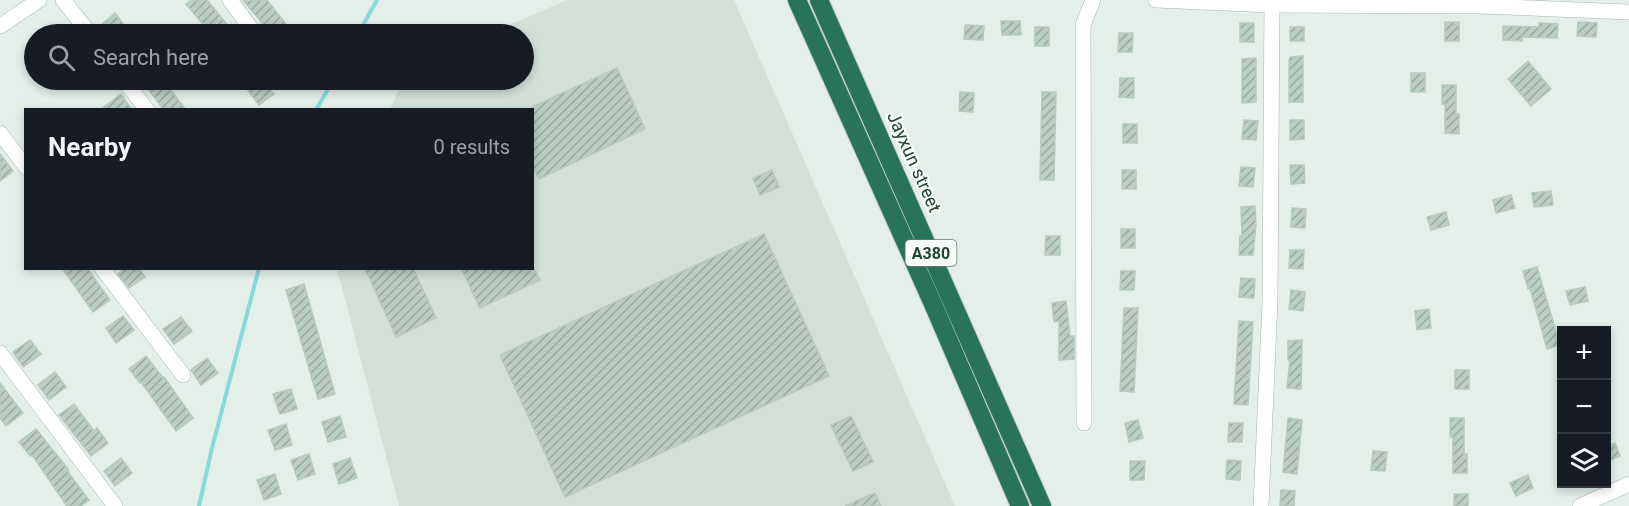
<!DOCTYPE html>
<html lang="en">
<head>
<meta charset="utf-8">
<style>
	:root { --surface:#171b24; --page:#242831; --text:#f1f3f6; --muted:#9ea1a6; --line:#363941 }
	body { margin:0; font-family:Roboto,sans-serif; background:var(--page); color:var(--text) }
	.controls { position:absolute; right:18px; bottom:18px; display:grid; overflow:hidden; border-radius:0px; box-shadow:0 3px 9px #0003 }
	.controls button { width:54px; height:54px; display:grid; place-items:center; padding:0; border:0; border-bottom:2px solid var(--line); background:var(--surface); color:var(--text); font:30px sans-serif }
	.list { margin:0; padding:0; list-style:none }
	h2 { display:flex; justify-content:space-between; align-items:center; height:78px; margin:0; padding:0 24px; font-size:26px }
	h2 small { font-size:20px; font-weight:400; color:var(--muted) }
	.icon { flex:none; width:33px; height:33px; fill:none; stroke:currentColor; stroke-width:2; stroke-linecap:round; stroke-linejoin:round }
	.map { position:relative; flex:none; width:1629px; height:506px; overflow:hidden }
	.search { position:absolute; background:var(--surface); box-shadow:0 3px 9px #0003; left:24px; top:24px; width:510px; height:66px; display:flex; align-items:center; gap:15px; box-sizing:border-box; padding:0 21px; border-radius:33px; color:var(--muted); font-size:22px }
	.panel { position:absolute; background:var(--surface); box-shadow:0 3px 9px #0003; left:24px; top:108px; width:510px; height:162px; border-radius:0px }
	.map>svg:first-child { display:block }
</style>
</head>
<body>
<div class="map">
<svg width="1629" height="506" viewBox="0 0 1629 506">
	<defs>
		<pattern id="building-hatch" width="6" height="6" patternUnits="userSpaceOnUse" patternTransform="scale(1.5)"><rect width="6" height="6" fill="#bccec4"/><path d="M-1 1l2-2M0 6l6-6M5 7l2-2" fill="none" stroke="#98a9a0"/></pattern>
	</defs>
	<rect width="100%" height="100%" fill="#e4efe9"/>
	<path fill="#d2e0d8" d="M567 0H734L955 506H399L337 269 532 268V110L390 109 403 80H524V34H488Z"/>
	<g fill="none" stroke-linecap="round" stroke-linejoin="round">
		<g stroke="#87d9da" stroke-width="4">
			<path d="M358 34 377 0"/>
			<path d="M316 110 333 80"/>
			<path d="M199 506 212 448 259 268"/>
		</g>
	</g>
	<g fill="url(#building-hatch)" stroke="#b6cabf" stroke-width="1.5">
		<path d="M191 0H207L235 34H211L186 4Z"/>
		<path d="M243 0H267L290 29 283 34H271Z"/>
		<path d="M115 13 128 30 123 34H108L101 25Z"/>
		<path d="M1001 21H1020L1021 35H1002Z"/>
		<rect x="1445" y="22" width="14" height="19"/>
		<path d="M1578 22 1597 23 1596 37 1577 36Z"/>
		<rect x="1240" y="23" width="14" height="19"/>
		<path d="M1539 23 1558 24 1557 38 1522 37V41L1503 40V26L1539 27Z"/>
		<path d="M965 25 984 26 983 40 964 39Z"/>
		<rect x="1035" y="27" width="14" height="19"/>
		<rect x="1290" y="27" width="14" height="14"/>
		<path d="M1119 33H1133L1132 52H1118Z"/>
		<path d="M1303 56V102H1289V60L1290 57Z"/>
		<path d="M1256 58V102L1242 103V59Z"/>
		<path d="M1528 61 1551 89 1531 106 1508 79Z"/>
		<path d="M617 68 645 129 539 179 532 165V107Z"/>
		<rect x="1411" y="73" width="14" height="19"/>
		<path d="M1120 78H1134V98L1119 97Z"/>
		<path d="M141 80H173L167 85 186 110H164Z"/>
		<path d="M257 80H262L274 94 259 105 246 88Z"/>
		<path d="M1442 85H1456V114H1459V134L1445 133V104H1442Z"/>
		<path d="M960 92 974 93 973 112 959 111Z"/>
		<path d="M1042 92H1056L1054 180H1040Z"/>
		<path d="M121 94 132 110H100Z"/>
		<path d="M1244 120 1258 121 1256 140 1242 139Z"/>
		<path d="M1290 120H1304V139L1290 140Z"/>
		<rect x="1123" y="124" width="14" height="19"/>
		<path d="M0 154 13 171 0 181Z"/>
		<path d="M1290 165H1304L1305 183 1291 184Z"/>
		<path d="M1241 167 1255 168 1253 187 1239 186Z"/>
		<path d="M772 170 779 187 760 195 753 178Z"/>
		<rect x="1122" y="170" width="14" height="19"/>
		<path d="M1551 191 1553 205 1534 207 1532 193Z"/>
		<path d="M1511 195 1515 208 1496 213 1493 200Z"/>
		<path d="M1255 206 1256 225 1253 255H1239L1240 236H1242L1241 207Z"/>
		<path d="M1292 208 1306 209 1305 228 1291 227Z"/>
		<path d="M1446 212 1449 225 1431 230 1427 217Z"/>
		<rect x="1121" y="229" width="14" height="19"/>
		<path d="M764 234 829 376 565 497 500 355Z"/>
		<path d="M1046 236H1060V255H1045Z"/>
		<path d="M1290 250H1304L1303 269 1289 268Z"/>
		<path d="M1537 267 1560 345 1547 349 1530 288 1528 289 1523 271Z"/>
		<path d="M62 268H87L110 300 93 312Z"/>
		<path d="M125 268H139L145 277 129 288 118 274Z"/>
		<path d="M365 268H413L436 318 396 337Z"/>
		<path d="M461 268H534L540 280 480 308Z"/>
		<path d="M1121 271H1135L1134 290H1120Z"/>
		<path d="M1241 278 1255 279 1254 298 1239 297Z"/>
		<path d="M304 284 335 394 318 399 286 290Z"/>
		<path d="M1585 287 1588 301 1570 305 1566 291Z"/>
		<path d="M1291 290 1305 292 1303 311 1289 309Z"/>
		<path d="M1066 301 1070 336H1074V359L1059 360V321L1054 322 1052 303Z"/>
		<path d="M1124 308H1138L1134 392 1120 391Z"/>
		<path d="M1429 309 1431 328 1417 330 1415 311Z"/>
		<path d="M123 316 134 330 116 343 106 328Z"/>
		<path d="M181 317 192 331 174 344 163 329Z"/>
		<path d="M1239 321 1253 322 1248 405 1234 404Z"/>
		<path d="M30 340 41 354 23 367 13 352Z"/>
		<path d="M1302 340 1301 389 1287 388 1290 360H1288V341Z"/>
		<path d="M146 356 163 378 164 377 193 418 176 431 141 382 140 383 129 369Z"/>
		<path d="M207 358 218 373 201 385 191 370Z"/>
		<rect x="1455" y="370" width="14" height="19"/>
		<path d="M55 372 66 387 49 400 38 385Z"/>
		<path d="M0 383 23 413 6 426 0 418Z"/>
		<path d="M291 389 297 409 280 414 273 394Z"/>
		<path d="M74 404 94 431 97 428 108 443 91 456 59 415Z"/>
		<path d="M340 416 346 437 328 442 322 422Z"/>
		<path d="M851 416 873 462 853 471 831 425Z"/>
		<path d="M1288 418 1302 420 1297 474 1283 472Z"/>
		<path d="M1450 418H1464V454H1467V473H1453V437H1450Z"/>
		<path d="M1138 420 1143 438 1129 442 1125 423Z"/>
		<path d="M1229 423H1243L1242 442H1228Z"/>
		<path d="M286 424 292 445 275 450 268 430Z"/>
		<path d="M36 429 69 470 68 472 89 500 81 506H67L32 455 30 456 19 442Z"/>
		<path d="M1615 443 1620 456 1606 462V447Z"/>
		<path d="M1373 451 1387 452 1385 471 1371 470Z"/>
		<path d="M309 454 315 474 298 480 291 460Z"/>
		<path d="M121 458 132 473 115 486 104 471Z"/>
		<path d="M350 458 357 478 339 484 333 464Z"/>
		<path d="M1227 460 1241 461 1240 480 1226 479Z"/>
		<path d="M1130 461H1145L1144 480H1130Z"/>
		<path d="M275 474 281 494 264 500 257 480Z"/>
		<path d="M1528 475 1533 488 1516 496 1510 483Z"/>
		<path d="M1281 490 1295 491 1294 506H1280Z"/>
		<path d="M875 493 881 506H845Z"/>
		<rect x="1454" y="494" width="14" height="12"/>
	</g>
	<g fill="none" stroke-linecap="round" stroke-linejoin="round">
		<g stroke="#a6b8af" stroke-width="16">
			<g id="minor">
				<path d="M63 0 90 34"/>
				<path d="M230 0 255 34"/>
				<path d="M1156 0 1272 5 1481 6 1629 12"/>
				<path d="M0 26 39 0"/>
				<path d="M124 80 147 110"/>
				<path d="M0 133 26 167"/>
				<path d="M102 268 183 375"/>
				<path d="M0 353 115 506"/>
				<path d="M1084 423 1083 25 1093 0"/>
				<path d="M1261 506 1270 301 1272 0"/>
				<path d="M1580 506 1629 484"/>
			</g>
		</g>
		<g stroke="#c1cbc6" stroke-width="20">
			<g id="highway">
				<path d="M797 0 933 304 1020 506"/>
				<path d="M819 0 1042 506"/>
			</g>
		</g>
		<use href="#minor" stroke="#fff" stroke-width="15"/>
		<use href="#highway" stroke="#297359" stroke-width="18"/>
	</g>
	<g text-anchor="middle" stroke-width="4.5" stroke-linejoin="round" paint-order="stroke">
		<rect fill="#f6fbf8" stroke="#617b70" stroke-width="1.5" x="905.5" y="240" width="51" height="26" rx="4.5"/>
		<g font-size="16" font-weight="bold" fill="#214435">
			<text x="931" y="259">A380</text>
		</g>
		<g font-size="18" fill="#214435" stroke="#f6fbf8">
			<text transform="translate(914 162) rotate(66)" y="6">Jayxun street</text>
		</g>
	</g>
</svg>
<div class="controls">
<button>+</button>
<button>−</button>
<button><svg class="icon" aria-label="layers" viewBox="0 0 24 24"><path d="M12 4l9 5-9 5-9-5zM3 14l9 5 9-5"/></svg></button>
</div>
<div class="search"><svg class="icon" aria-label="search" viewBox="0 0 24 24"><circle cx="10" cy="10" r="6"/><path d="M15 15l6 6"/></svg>Search here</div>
<section class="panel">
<h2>Nearby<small>0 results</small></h2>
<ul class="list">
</ul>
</section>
</div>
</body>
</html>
